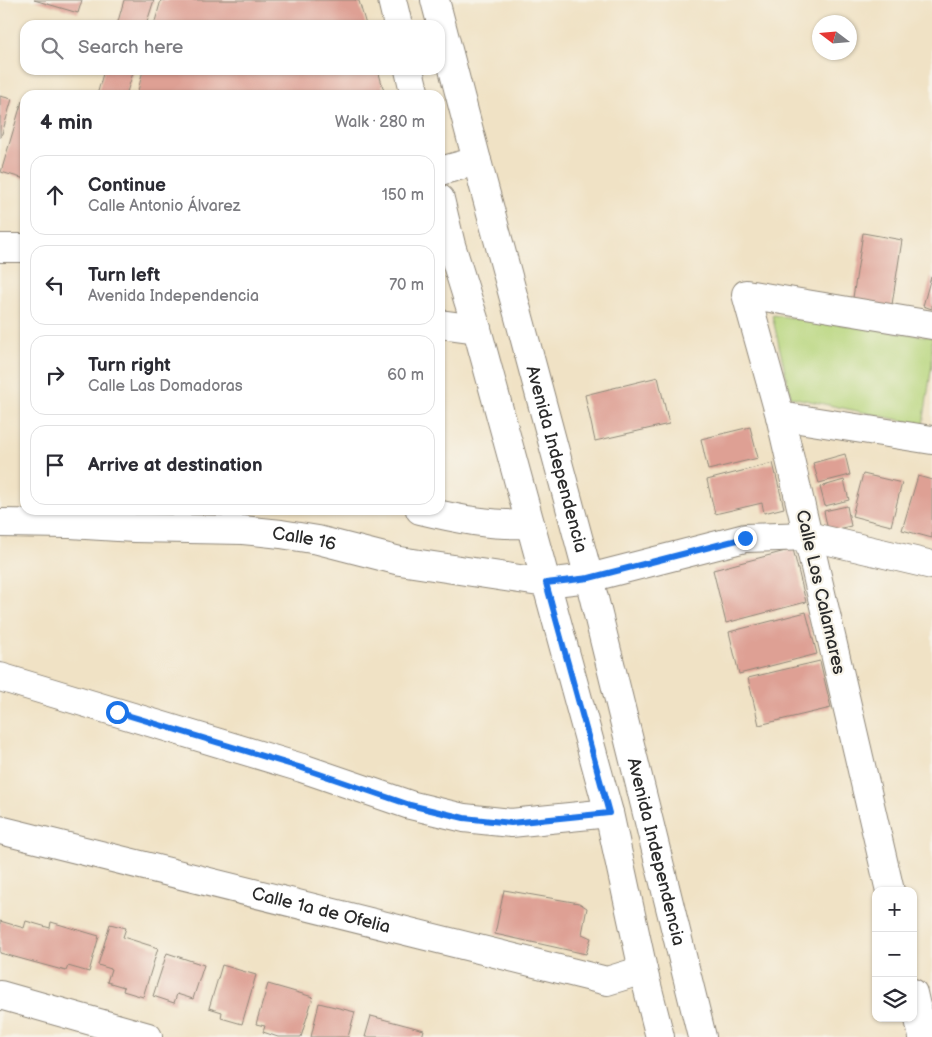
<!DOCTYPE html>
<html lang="en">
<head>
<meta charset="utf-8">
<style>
	:root { --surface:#fff; --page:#f7f7f7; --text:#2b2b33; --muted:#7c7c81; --line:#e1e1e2 }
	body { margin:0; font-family:"Balsamiq Sans",sans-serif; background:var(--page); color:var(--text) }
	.controls { position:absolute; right:15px; bottom:15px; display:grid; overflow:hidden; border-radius:10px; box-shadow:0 1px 4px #0004 }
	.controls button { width:45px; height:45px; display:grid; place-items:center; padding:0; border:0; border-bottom:1px solid var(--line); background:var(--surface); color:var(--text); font:25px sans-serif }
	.compass { position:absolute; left:812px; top:15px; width:45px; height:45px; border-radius:50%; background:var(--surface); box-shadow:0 1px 4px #0004; rotate:286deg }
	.stop { position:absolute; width:15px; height:15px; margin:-11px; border:4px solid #1a73e8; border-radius:50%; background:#fff }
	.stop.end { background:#1a73e8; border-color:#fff; box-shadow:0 1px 5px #0008 }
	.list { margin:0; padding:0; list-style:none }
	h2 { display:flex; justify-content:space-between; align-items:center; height:65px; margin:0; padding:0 20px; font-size:21px }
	h2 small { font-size:16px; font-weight:400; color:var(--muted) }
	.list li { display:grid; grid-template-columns:32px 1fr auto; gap:15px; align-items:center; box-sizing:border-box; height:80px; margin:0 10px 10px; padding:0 10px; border:1px solid var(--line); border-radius:15px }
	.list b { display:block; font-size:19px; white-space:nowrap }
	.list p { margin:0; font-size:16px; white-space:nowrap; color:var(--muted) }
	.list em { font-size:16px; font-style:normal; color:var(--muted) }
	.icon { flex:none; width:28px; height:28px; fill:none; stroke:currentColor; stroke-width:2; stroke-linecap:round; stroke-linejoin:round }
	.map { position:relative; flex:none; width:932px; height:1037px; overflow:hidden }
	.search { position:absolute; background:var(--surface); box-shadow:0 1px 4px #0004; left:20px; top:20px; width:425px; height:55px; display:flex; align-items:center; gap:12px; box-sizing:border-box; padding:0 18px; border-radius:15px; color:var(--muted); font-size:19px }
	.panel { position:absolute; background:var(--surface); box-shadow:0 1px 4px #0004; left:20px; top:90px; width:425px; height:425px; border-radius:15px }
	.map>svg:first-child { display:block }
</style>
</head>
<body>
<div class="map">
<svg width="932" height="1037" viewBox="0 0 932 1037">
	<rect width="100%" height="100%" fill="#f7f3e8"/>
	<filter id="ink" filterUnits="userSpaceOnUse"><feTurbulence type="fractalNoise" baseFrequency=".02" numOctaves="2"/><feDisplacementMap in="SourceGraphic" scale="10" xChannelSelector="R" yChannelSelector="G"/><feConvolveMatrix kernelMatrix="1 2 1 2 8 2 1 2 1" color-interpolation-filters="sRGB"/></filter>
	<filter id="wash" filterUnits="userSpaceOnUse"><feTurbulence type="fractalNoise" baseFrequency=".0096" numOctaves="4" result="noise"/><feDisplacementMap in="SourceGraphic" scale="20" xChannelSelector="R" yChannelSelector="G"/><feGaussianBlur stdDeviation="1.12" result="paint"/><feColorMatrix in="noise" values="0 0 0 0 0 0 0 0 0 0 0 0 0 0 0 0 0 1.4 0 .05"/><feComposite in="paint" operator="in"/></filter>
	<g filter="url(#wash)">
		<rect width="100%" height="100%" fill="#f0e2c5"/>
		<path fill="#b7d67d" stroke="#718054" d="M772 315 932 337V364L923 425 791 397Z"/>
		<g id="blocks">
			<g fill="#dea094">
				<path d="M34 0H82L78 13Z"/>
				<path d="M124 0H154L146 25H117Z"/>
				<path d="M161 0H354L359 1 366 25H154Z"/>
				<path d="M104 70H134L126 95H97Z"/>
				<path d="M143 70H378L385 95H137Z"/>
				<path d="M0 96 12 99 1 137H0Z"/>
				<path d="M22 101 25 102V179L1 172Z"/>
				<path d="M863 233 902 240 891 311 852 304Z"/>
				<path d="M931 277H932V309L923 306Z"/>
				<path d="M658 377 669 424 595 441 585 395Z"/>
				<path d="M750 427 758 458 708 470 701 439Z"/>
				<path d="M845 454 850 475 819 483 813 463Z"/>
				<path d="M773 463 784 508 764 513 762 503 715 514 707 480Z"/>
				<path d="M863 474 902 483 891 526 852 516Z"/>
				<path d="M918 476 932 480V538L902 530Z"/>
				<path d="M844 480 849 500 825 506 820 487Z"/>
				<path d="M847 506 851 526 828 531 824 511Z"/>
				<path d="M793 549 806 602 726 623 713 570Z"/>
				<path d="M806 612 817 654 739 674 729 632Z"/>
				<path d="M820 661 831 708 759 725 748 678Z"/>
				<path d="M504 890 579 903 587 908 582 934 591 938 586 954 495 934Z"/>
				<path d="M0 921 24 928 26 921 50 928 51 922 99 936 89 972 68 966 66 971 0 953Z"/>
				<path d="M110 924 126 928 123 937 158 948 143 997 123 991 124 987 107 982 111 969 98 965Z"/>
				<path d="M167 953 204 965 193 999 177 994 174 1003 153 996Z"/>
				<path d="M222 965 256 975 242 1024 221 1018 222 1012 209 1008Z"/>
				<path d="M268 984 313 997 301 1037H278L263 1032 265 1026 256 1024Z"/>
				<path d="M319 1003 355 1012 348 1037H311Z"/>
				<path d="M371 1016 424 1030 422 1037H365Z"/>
			</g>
		</g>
	</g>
	<g filter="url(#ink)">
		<use href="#blocks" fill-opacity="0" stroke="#8e8678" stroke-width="1"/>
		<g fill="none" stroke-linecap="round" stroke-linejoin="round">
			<g stroke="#8e8678" stroke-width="30">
				<g id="minor">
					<path d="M0 248H25"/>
					<path d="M440 324 477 329"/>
					<path d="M780 416 932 440"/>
					<path d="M420 510C457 519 492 526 530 524"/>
					<path id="s1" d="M0 523 70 524 134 528 243 530 281 534 318 540 400 561 546 583 589 578 745 538 808 536 932 565"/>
					<path d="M0 677 302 768 410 805 464 818 511 823 609 813"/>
					<path id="s2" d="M0 830 607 981 643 970"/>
					<path d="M890 891 780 416 746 294 932 325"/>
					<path d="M913 993 923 1037"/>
					<path d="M0 995 148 1037"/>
				</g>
			</g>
			<g stroke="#8e8678" stroke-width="30">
				<g id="major">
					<path d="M392 0 398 25"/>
					<path id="s3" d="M435 0 477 161 589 578 702 1037"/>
					<path d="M409 70 415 95"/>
					<path d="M440 171 477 161"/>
					<path d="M440 199 451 245 477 329 609 813 643 970 660 1037"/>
				</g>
			</g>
			<use href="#minor" stroke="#fff" stroke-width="28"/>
			<use href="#major" stroke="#fff" stroke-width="28"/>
		</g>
	</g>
	<g fill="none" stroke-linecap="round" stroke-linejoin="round" filter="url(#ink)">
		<path stroke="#1a73e8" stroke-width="6" d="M117 712 302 768 410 805 464 818 511 823 609 813 546 583 589 578 745 538"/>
	</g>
	<g text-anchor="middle" stroke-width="4.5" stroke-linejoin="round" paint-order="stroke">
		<g font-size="18" fill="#2b2b2b" stroke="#f7f3e8">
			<text dy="6" stroke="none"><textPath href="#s3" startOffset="475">Avenida Independencia</textPath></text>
			<text dy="6" stroke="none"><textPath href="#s1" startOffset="305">Calle 16</textPath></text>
			<text transform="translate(821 592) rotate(77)" y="6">Calle Los Calamares</text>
			<text dy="6" stroke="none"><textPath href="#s3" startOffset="880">Avenida Independencia</textPath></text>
			<text dy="6" stroke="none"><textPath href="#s2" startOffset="331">Calle 1a de Ofelia</textPath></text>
		</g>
	</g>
</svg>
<div class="controls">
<button>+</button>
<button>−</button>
<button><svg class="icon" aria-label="layers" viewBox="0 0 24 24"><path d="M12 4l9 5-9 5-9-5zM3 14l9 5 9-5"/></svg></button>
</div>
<svg class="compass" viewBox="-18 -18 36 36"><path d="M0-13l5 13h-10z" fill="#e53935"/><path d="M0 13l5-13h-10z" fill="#7c7c81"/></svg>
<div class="stop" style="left:117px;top:712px"></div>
<div class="stop end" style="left:745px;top:538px"></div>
<div class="search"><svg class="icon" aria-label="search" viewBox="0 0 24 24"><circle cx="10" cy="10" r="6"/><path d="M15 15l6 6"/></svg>Search here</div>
<section class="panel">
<h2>4 min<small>Walk · 280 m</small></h2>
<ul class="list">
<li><svg class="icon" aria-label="ahead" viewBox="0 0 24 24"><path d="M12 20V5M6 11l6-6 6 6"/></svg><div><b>Continue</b><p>Calle Antonio Álvarez</p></div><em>150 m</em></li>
<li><svg class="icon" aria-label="left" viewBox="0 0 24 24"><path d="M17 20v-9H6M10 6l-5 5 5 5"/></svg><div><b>Turn left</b><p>Avenida Independencia</p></div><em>70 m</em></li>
<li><svg class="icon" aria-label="right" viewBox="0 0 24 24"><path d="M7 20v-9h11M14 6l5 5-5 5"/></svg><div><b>Turn right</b><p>Calle Las Domadoras</p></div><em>60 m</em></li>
<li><svg class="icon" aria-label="arrive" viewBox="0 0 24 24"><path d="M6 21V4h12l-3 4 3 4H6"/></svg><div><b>Arrive at destination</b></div></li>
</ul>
</section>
</div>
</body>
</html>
